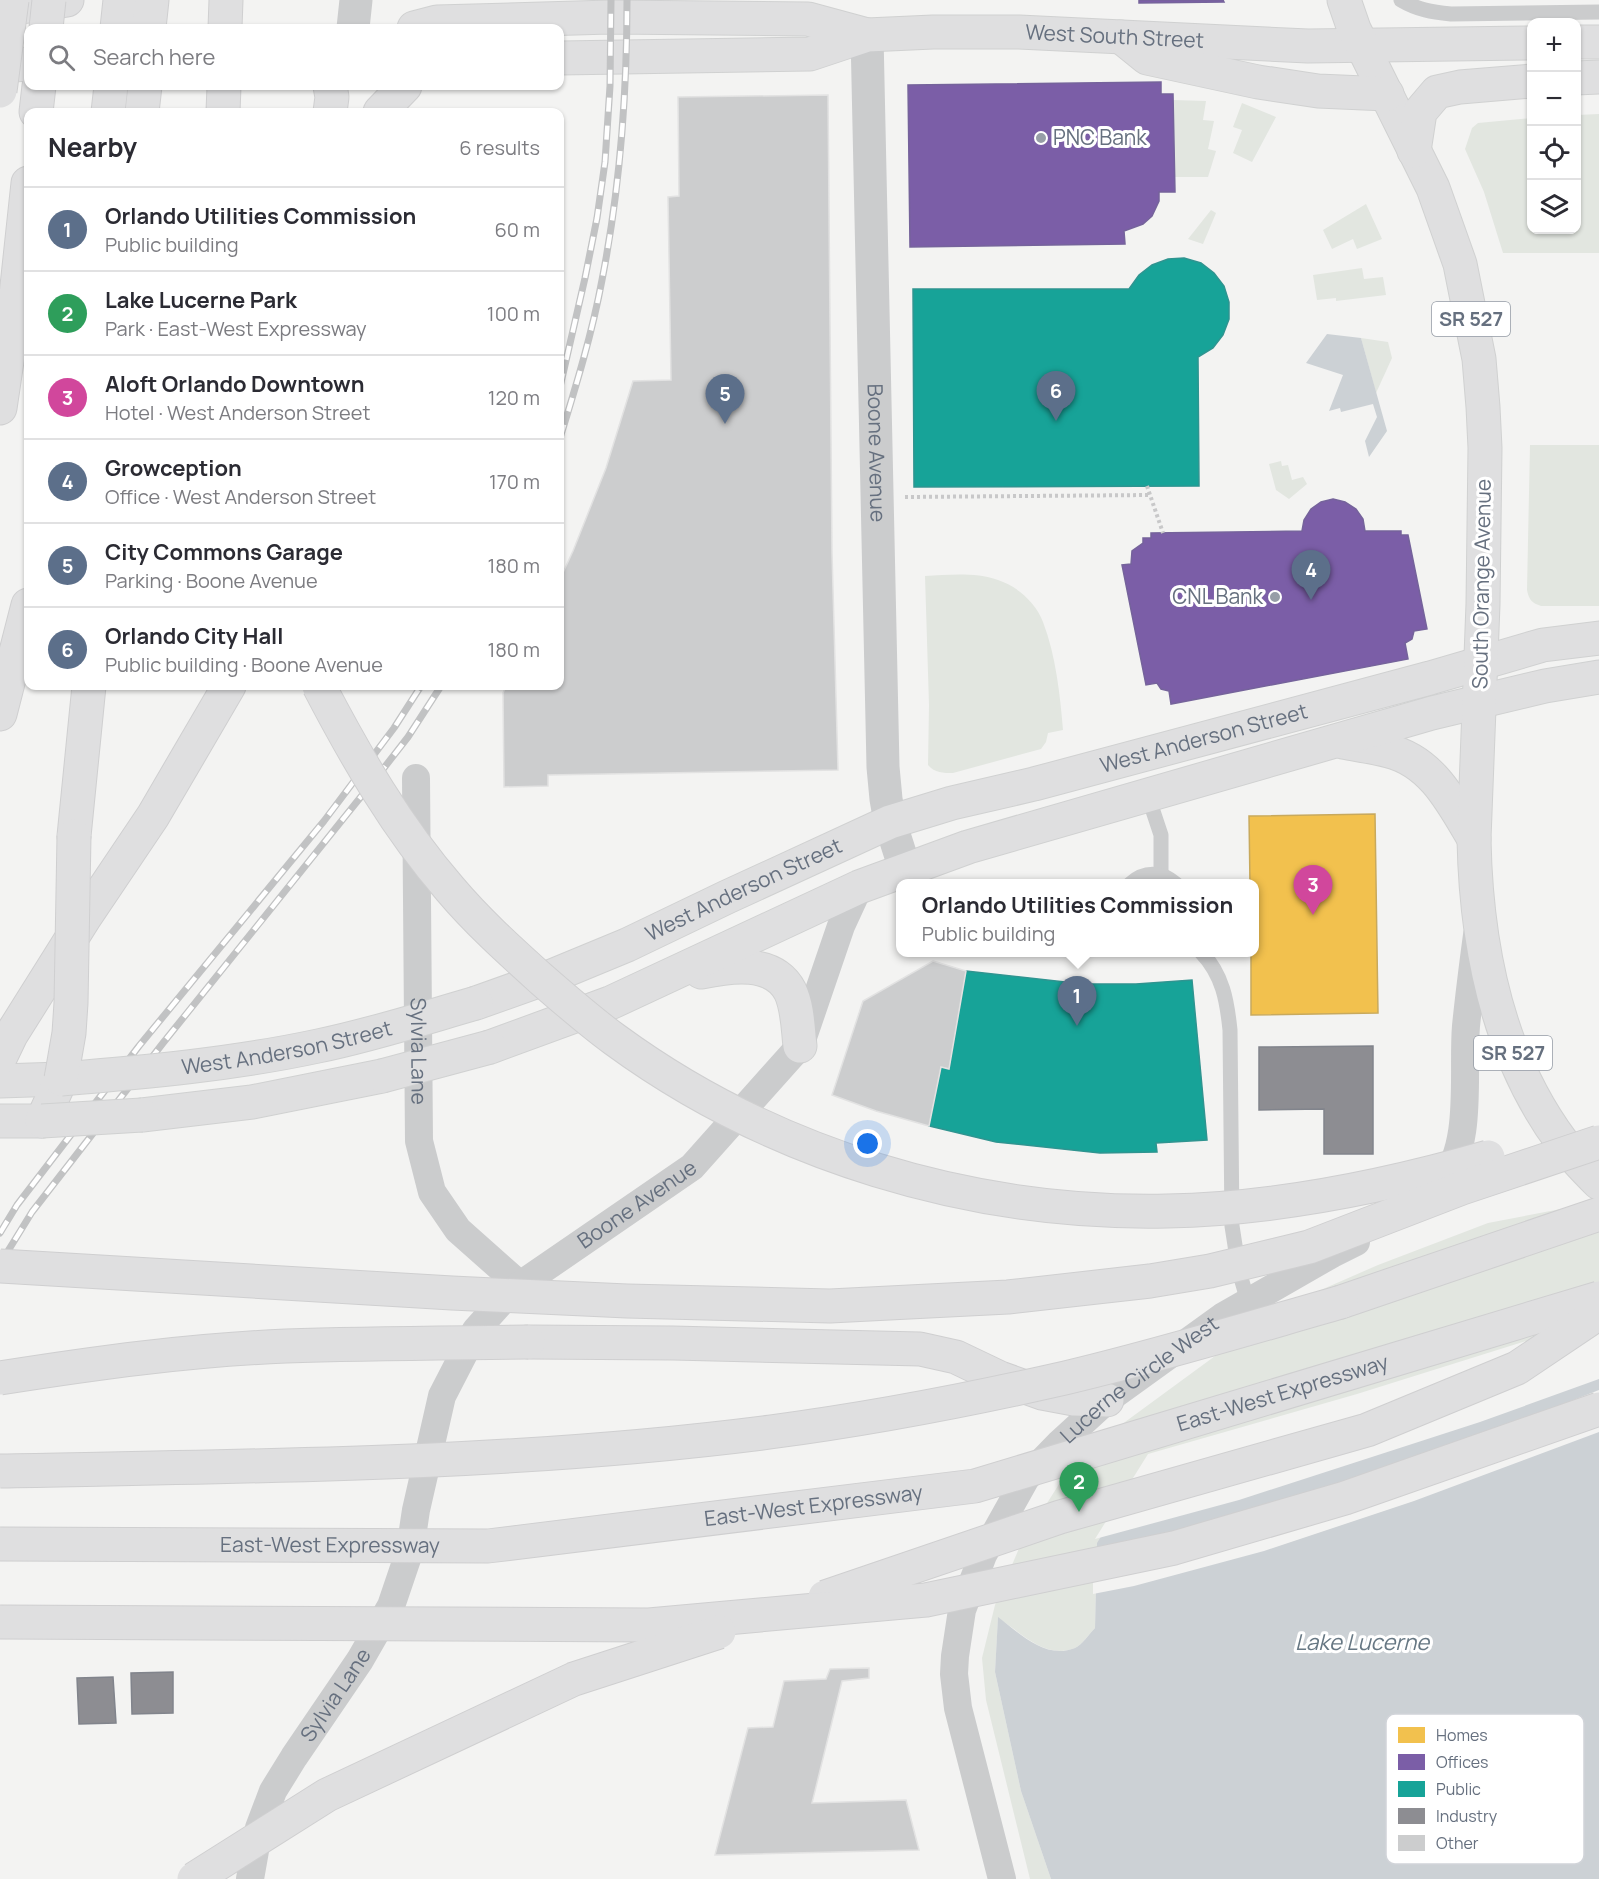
<!DOCTYPE html>
<html lang="en">
<head>
<meta charset="utf-8">
<style>
	:root { --surface:#fff; --page:#f2f2f3; --text:#2b2b33; --muted:#7c7c81; --line:#e1e1e2; --accent:#5c5f67 }
	body { margin:0; font-family:Manrope,sans-serif; background:var(--page); color:var(--text) }
	.controls { position:absolute; right:18px; top:18px; display:grid; overflow:hidden; border-radius:12px; box-shadow:0 2px 4px #0004 }
	.controls button { width:54px; height:54px; display:grid; place-items:center; padding:0; border:0; border-bottom:2px solid var(--line); background:var(--surface); color:var(--text); font:30px sans-serif }
	.you { position:absolute; left:868px; top:1144px; width:21px; height:21px; margin:-15px; border:4px solid #fff; border-radius:50%; background:#1a73e8; box-shadow:0 0 0 9px #1a73e833 }
	.badge { display:grid; place-items:center; width:39px; height:39px; border-radius:50%; background:var(--accent); color:#fff; font-size:20px; font-weight:700 }
	.pin { position:absolute; translate:-50% -50px; filter:drop-shadow(0 2px 3px #0008) }
	.pin::after { content:''; position:absolute; top:32px; width:21px; height:18px; background:inherit; clip-path:polygon(0 0,100% 0,50% 100%) }
	.popup { position:absolute; left:896px; top:879px; width:363px; height:78px; box-sizing:border-box; display:grid; place-content:center; border-radius:12px; background:var(--surface); filter:drop-shadow(0 2px 4px #0005); font-size:20px; white-space:nowrap; color:var(--muted) }
	.popup b { font-size:22px; color:var(--text) }
	.popup::after { content:''; position:absolute; left:50%; top:100%; margin-left:-12px; border:12px solid transparent; border-top-color:var(--surface) }
	.list { margin:0; padding:0; list-style:none }
	h2 { display:flex; justify-content:space-between; align-items:center; height:78px; margin:0; padding:0 24px; font-size:26px }
	h2 small { font-size:20px; font-weight:400; color:var(--muted) }
	.list li { display:grid; grid-template-columns:39px 1fr auto; gap:18px; align-items:center; box-sizing:border-box; height:84px; padding:0 24px; border-top:2px solid var(--line) }
	.list b { display:block; font-size:22px; white-space:nowrap }
	.list p { margin:0; font-size:20px; white-space:nowrap; color:var(--muted) }
	.list em { font-size:20px; font-style:normal; color:var(--muted) }
	.icon { flex:none; width:33px; height:33px; fill:none; stroke:currentColor; stroke-width:2; stroke-linecap:round; stroke-linejoin:round }
	.map { position:relative; flex:none; width:1599px; height:1879px; overflow:hidden }
	.search { position:absolute; background:var(--surface); box-shadow:0 2px 4px #0004; left:24px; top:24px; width:540px; height:66px; display:flex; align-items:center; gap:15px; box-sizing:border-box; padding:0 21px; border-radius:12px; color:var(--muted); font-size:22px }
	.panel { position:absolute; background:var(--surface); box-shadow:0 2px 4px #0004; left:24px; top:108px; width:540px; height:582px; border-radius:12px }
	.map>svg:first-child { display:block }
</style>
</head>
<body>
<div class="map">
<svg width="1599" height="1879" viewBox="0 0 1599 1879">
	<rect width="100%" height="100%" fill="#f3f3f2"/>
	<g fill="#e2e6e0">
		<path d="M1173 100 1206 101 1203 120 1214 121 1208 149 1216 151 1208 177H1174Z"/>
		<path d="M1242 103 1276 117 1252 162 1233 153 1242 130 1233 127Z"/>
		<path d="M1599 114V253H1503L1484 192 1465 149 1472 128 1478 123 1531 118 1532 230H1576L1577 115Z"/>
		<path d="M1366 204 1382 239 1357 249 1353 239 1332 249 1323 230Z"/>
		<path d="M1211 210 1216 213 1203 244 1188 239Z"/>
		<path d="M1362 268 1364 279 1383 277 1386 295 1336 301V298L1317 300 1313 275Z"/>
		<path d="M1361 338 1388 342 1392 358 1376 393Z"/>
		<path d="M1530 445H1599V606H1541C1532 603 1529 600 1527 590Z"/>
		<path d="M1281 461 1282 466 1288 465 1292 480 1303 477 1307 484 1289 499 1276 490 1269 464Z"/>
		<path d="M925 576C948 575 975 572 998 580 1017 586 1036 603 1043 622 1056 656 1060 695 1063 730L1048 733 1046 742 1041 749 953 773C943 773 935 773 928 765L929 705Z"/>
		<path d="M1587 1204 1599 1205V1332L1097 1543 1095 1628C1089 1634 1082 1645 1075 1648 1045 1660 1021 1632 998 1618L995 1672 1021 1791 1051 1879H1030L986 1700 982 1658 995 1605 1020 1546 1061 1481 1095 1444 1282 1307 1378 1265 1488 1223Z"/>
	</g>
	<g fill="#ccd1d5">
		<path d="M1327 334 1361 338 1387 431 1369 457 1365 441 1377 417 1373 404 1341 412 1340 408 1329 411 1343 375 1306 363Z"/>
		<path d="M1599 1332V1879H1051L1021 1791 995 1672 998 1617C1020 1634 1046 1660 1075 1648 1082 1645 1089 1634 1095 1628L1097 1543 1150 1457Z"/>
	</g>
	<g fill="#f3f3f2">
		<path d="M1571 1327 1599 1329V1379L1480 1422 1239 1500 1095 1539 1148 1454 1357 1394Z"/>
		<path d="M1599 1390V1432L1414 1501 1264 1551 1134 1586 1093 1594V1555L1166 1539 1432 1455Z"/>
	</g>
	<path fill="#f2c14e" stroke="#c8a95d" stroke-width="1.5" d="M1375 814 1378 1013 1251 1015V952H1254V884H1250L1249 816Z"/>
	<g fill="#7b5ea7" stroke="#75639b" stroke-width="1.5">
		<path d="M1139 0H1223L1224 2 1139 3Z"/>
		<path d="M1161 82V94H1173L1175 192H1159V201L1152 216 1143 224 1124 231 1125 244 910 247 908 85Z"/>
		<path d="M1333 499 1345 502 1356 509 1363 519 1365 531H1401V535H1408L1427 629 1414 631 1412 639 1405 643 1408 659 1171 704 1169 691 1161 689 1157 683 1146 685 1122 565 1131 564 1132 551 1143 543V538H1151V533L1302 531 1304 520 1311 509 1321 502Z"/>
	</g>
	<g fill="#17a398" stroke="#2f9490" stroke-width="1.5">
		<path d="M1184 258 1201 263 1214 273 1224 286 1229 302V319L1223 335 1213 348 1198 357 1199 486 914 487 913 289H1129L1139 275 1152 265 1168 259Z"/>
		<path d="M966 971 1083 984H1136L1192 980 1207 1140 1156 1143 1157 1152 1100 1153 996 1142 929 1126 941 1067 949 1069Z"/>
	</g>
	<g fill="#8d8d92" stroke="#81848c" stroke-width="1.5">
		<path d="M1373 1046V1154H1324V1109L1259 1110V1047Z"/>
		<path d="M173 1672V1713L132 1714 131 1673Z"/>
		<path d="M113 1677 116 1723 79 1724 77 1678Z"/>
	</g>
	<g fill="#cccdce" stroke="#e2e2e2" stroke-width="1.5">
		<path d="M828 95 832 553 838 770 548 775V786L504 787 503 693 506 686H560V579L573 551 606 468 633 381 671 380 668 197 679 196 678 97Z"/>
		<path d="M933 961 966 971 949 1069 941 1067 929 1126 876 1111 832 1095 863 1001Z"/>
		<path d="M869 1668V1678L842 1681 812 1803 906 1800 919 1850 715 1855 748 1728 773 1727 784 1681 826 1679 830 1669Z"/>
	</g>
	<g fill="none" stroke-linecap="round" stroke-linejoin="round">
		<g stroke="#d0d1d1" stroke-width="35">
			<g id="secondary">
				<path d="M414 28 437 22 610 17 808 19 867 35"/>
				<path d="M1576 42H1599"/>
				<path id="s5" d="M560 58 810 54 867 35 933 32H1019L1308 46 1532 43"/>
				<path d="M0 66 28 64"/>
				<path d="M1343 742C1358 745 1374 747 1389 751 1433 762 1453 804 1474 839"/>
				<path d="M701 972C730 966 773 959 790 991 798 1007 798 1029 800 1046"/>
				<path id="s6" d="M476 1003 552 976 627 945 727 897 890 822 952 803 1034 784 1430 678 1543 645 1599 638"/>
				<path d="M490 1047 610 1003 859 887 968 847 1432 713 1545 686 1599 677"/>
				<path d="M0 1081 61 1079"/>
				<path d="M142 1115 252 1102 382 1076"/>
				<path d="M0 1121H42"/>
			</g>
		</g>
		<g stroke="#d0d1d1" stroke-width="35">
			<g id="primary">
				<path d="M1344 0 1354 29 1433 188 1460 264 1479 359 1483 407 1485 448 1483 604 1474 839C1476 945 1498 1056 1562 1142 1573 1157 1586 1170 1599 1183"/>
				<path d="M1121 37 1147 58 1258 82 1318 91 1387 94"/>
				<path d="M1576 78 1599 77"/>
				<path d="M1414 151 1420 112 1437 92 1460 87 1532 81"/>
			</g>
		</g>
		<g stroke="#cfcfd0" stroke-width="35">
			<g id="motorway">
				<path d="M0 15 9 9 67 0"/>
				<path d="M117 28 120 0"/>
				<path d="M149 28 152 0"/>
				<path d="M225 28 226 0"/>
				<path d="M36 112 39 86"/>
				<path d="M108 112 111 86"/>
				<path d="M142 112 145 86"/>
				<path d="M223 112 224 86"/>
				<path d="M330 112 332 97 330 86"/>
				<path d="M380 112 405 86"/>
				<path d="M0 408 14 314 28 183"/>
				<path d="M0 714 28 605"/>
				<path d="M74 836 89 686"/>
				<path d="M0 1058 11 1035 85 917 153 816 229 686"/>
				<path d="M42 1121 61 1079"/>
				<path d="M1341 1302 1599 1214"/>
				<path d="M528 1342 673 1343 920 1349 956 1357 1000 1378 1042 1393 1074 1399 1107 1400"/>
			</g>
		</g>
		<g stroke="#c8c8c9" stroke-width="4" stroke-dasharray="3 3" stroke-linecap="butt">
			<path d="M1147 486 1163 533"/>
			<path d="M905 497 1150 495"/>
		</g>
		<g stroke="#cbcccd" stroke-width="15">
			<path d="M1401 0C1418 10 1432 12 1451 14L1599 12"/>
			<path d="M1148 796 1161 835V875"/>
			<path d="M1130 884C1144 871 1161 871 1176 884"/>
			<path d="M1201 952C1223 975 1227 1001 1230 1030L1232 1226 1239 1271 1248 1302"/>
		</g>
		<g stroke="#cbcccd" stroke-width="28">
			<path id="s1" d="M416 778 419 1141 432 1192 458 1230 520 1285"/>
			<path d="M1441 1183C1474 1146 1462 1073 1466 1026 1469 996 1473 965 1477 935"/>
			<path id="s2" d="M250 1879 259 1828 273 1791 294 1757 360 1660 391 1606 410 1550 416 1510 442 1396 476 1330 510 1292 692 1167 800 1046 841 926 859 887"/>
			<path id="s3" d="M1002 1879 958 1708 954 1674 955 1656 962 1610 983 1555 1026 1478 1060 1443 1107 1400 1222 1317 1332 1254 1356 1242"/>
		</g>
		<g stroke="#cbcccd" stroke-width="33">
			<path d="M353 28 356 0"/>
			<path id="s4" d="M867 35 883 767 886 799 890 822 905 869"/>
		</g>
		<use href="#secondary" stroke="#dfdfe0" stroke-width="33"/>
		<use href="#primary" stroke="#dfdfe0" stroke-width="33"/>
		<use href="#motorway" stroke="#dfdfe0" stroke-width="33"/>
		<g stroke="#c1c2c3" stroke-width="7">
			<g id="rail">
				<path d="M560 387 585 278 597 218 605 162 610 86 611 0"/>
				<path d="M560 438C576 386 592 334 602 280 620 188 627 94 627 0"/>
				<path d="M0 1233 17 1205 139 1046 324 821 394 728 421 686"/>
				<path d="M0 1264 32 1212 163 1043 380 773 408 737 441 686"/>
			</g>
		</g>
		<use href="#rail" stroke="#fff" stroke-width="4.5" stroke-dasharray="14" stroke-linecap="butt"/>
		<g stroke="#d0d1d1" stroke-width="35" stroke-linecap="butt">
			<g id="secondary-bridge">
				<path d="M382 1076 490 1047"/>
				<path id="s7" d="M61 1079C147 1072 234 1064 318 1046 372 1035 424 1018 476 1003"/>
				<path d="M42 1121 142 1115"/>
			</g>
		</g>
		<g stroke="#cfcfd0" stroke-width="35" stroke-linecap="butt">
			<g id="motorway-bridge">
				<path d="M46 28 49 0"/>
				<path d="M0 91 12 0"/>
				<path d="M319 686C356 757 397 828 450 889 477 921 508 949 539 977 563 998 588 1020 614 1039 772 1155 972 1215 1167 1211 1273 1209 1387 1186 1488 1157"/>
				<path d="M61 1079 69 1033 71 1003 74 836"/>
				<path d="M0 1266 452 1293 627 1301 830 1306 1008 1297 1150 1281 1210 1271 1309 1247 1462 1188 1599 1142"/>
				<path d="M0 1378C95 1363 190 1350 286 1346 367 1343 448 1343 528 1342"/>
				<path d="M0 1471C257 1466 514 1465 770 1432 869 1419 968 1400 1065 1378 1158 1356 1250 1328 1341 1302"/>
				<path id="s8" d="M0 1544 488 1546 975 1486 1599 1298"/>
				<path d="M825 1597 1060 1517 1367 1430 1517 1368 1599 1313"/>
				<path d="M0 1622 649 1625 926 1600 1174 1548 1345 1498 1599 1409"/>
				<path d="M194 1879 327 1795 574 1679 719 1632"/>
			</g>
		</g>
		<use href="#secondary-bridge" stroke="#dfdfe0" stroke-width="33"/>
		<use href="#motorway-bridge" stroke="#dfdfe0" stroke-width="33"/>
	</g>
	<g fill="#979ea7" stroke="#fff" stroke-width="2">
		<circle cx="1041" cy="138" r="6"/>
		<circle cx="1275" cy="597" r="6"/>
	</g>
	<g text-anchor="middle" stroke-width="6" stroke-linejoin="round" paint-order="stroke">
		<g fill="#fff" stroke="#949ba5" stroke-width="1.5">
			<rect x="1432" y="302" width="78" height="34" rx="4.5"/>
			<rect x="1474" y="1036" width="78" height="34" rx="4.5"/>
		</g>
		<g font-size="20" font-weight="bold" fill="#66707f">
			<text x="1471" y="326">SR 527</text>
			<text x="1513" y="1060">SR 527</text>
		</g>
		<g font-size="21" fill="#66707f" stroke="#fff">
			<text dy="7" stroke="none"><textPath href="#s5" startOffset="558">West South Street</textPath></text>
			<text dy="7" stroke="none"><textPath href="#s4" startOffset="418">Boone Avenue</textPath></text>
			<text transform="translate(1482 584) rotate(-89)" y="7">South Orange Avenue</text>
			<text dy="7" stroke="none"><textPath href="#s6" startOffset="777">West Anderson Street</textPath></text>
			<text dy="7" stroke="none"><textPath href="#s6" startOffset="291">West Anderson Street</textPath></text>
			<text dy="7" stroke="none"><textPath href="#s7" startOffset="228">West Anderson Street</textPath></text>
			<text dy="7" stroke="none"><textPath href="#s1" startOffset="273">Sylvia Lane</textPath></text>
			<text dy="7" stroke="none"><textPath href="#s2" startOffset="807">Boone Avenue</textPath></text>
			<text dy="7" stroke="none"><textPath href="#s3" startOffset="573">Lucerne Circle West</textPath></text>
			<text dy="7" stroke="none"><textPath href="#s8" startOffset="1300">East-West Expressway</textPath></text>
			<text dy="7" stroke="none"><textPath href="#s8" startOffset="816">East-West Expressway</textPath></text>
			<text dy="7" stroke="none"><textPath href="#s8" startOffset="330">East-West Expressway</textPath></text>
			<text dy="7" stroke="none"><textPath href="#s2" startOffset="206">Sylvia Lane</textPath></text>
		</g>
		<g font-size="21" fill="#66707f" stroke="#fff" text-anchor="start">
			<text x="1053" y="145">PNC Bank</text>
			<text x="1263" y="604" text-anchor="end">CNL Bank</text>
		</g>
		<g font-size="22" font-style="italic" fill="#667783" stroke="#fff">
			<text x="1362" y="1650">Lake Lucerne</text>
		</g>
	</g>
	<rect x="1386" y="1714" width="198" height="150" rx="9" fill="#fff" stroke="#d1d4d9" stroke-width="1.5"/>
	<rect x="1398" y="1727" width="27" height="16" fill="#f2c14e"/>
	<rect x="1398" y="1754" width="27" height="16" fill="#7b5ea7"/>
	<rect x="1398" y="1781" width="27" height="16" fill="#17a398"/>
	<rect x="1398" y="1808" width="27" height="16" fill="#8d8d92"/>
	<rect x="1398" y="1835" width="27" height="16" fill="#cccdce"/>
	<g font-size="16" fill="#66707f">
		<text x="1436" y="1741">Homes</text>
		<text x="1436" y="1768">Offices</text>
		<text x="1436" y="1795">Public</text>
		<text x="1436" y="1822">Industry</text>
		<text x="1436" y="1849">Other</text>
	</g>
</svg>
<div class="controls">
<button>+</button>
<button>−</button>
<button><svg class="icon" aria-label="locate" viewBox="0 0 24 24"><circle cx="12" cy="12" r="6"/><path d="M12 2v4M12 18v4M2 12h4M18 12h4"/></svg></button>
<button><svg class="icon" aria-label="layers" viewBox="0 0 24 24"><path d="M12 4l9 5-9 5-9-5zM3 14l9 5 9-5"/></svg></button>
</div>
<div class="you"></div>
<div class="pin badge" style="left:1077px;top:1026px;background:#5c6f8a">1</div>
<div class="popup"><b>Orlando Utilities Commission</b>Public building</div>
<div class="pin badge" style="left:1079px;top:1512px;background:#2e9e5b">2</div>
<div class="pin badge" style="left:1313px;top:915px;background:#d1479c">3</div>
<div class="pin badge" style="left:1311px;top:600px;background:#5c6f8a">4</div>
<div class="pin badge" style="left:725px;top:424px;background:#5c6f8a">5</div>
<div class="pin badge" style="left:1056px;top:421px;background:#5c6f8a">6</div>
<div class="search"><svg class="icon" aria-label="search" viewBox="0 0 24 24"><circle cx="10" cy="10" r="6"/><path d="M15 15l6 6"/></svg>Search here</div>
<section class="panel">
<h2>Nearby<small>6 results</small></h2>
<ul class="list">
<li><span class="badge" style="background:#5c6f8a">1</span><div><b>Orlando Utilities Commission</b><p>Public building</p></div><em>60 m</em></li>
<li><span class="badge" style="background:#2e9e5b">2</span><div><b>Lake Lucerne Park</b><p>Park · East-West Expressway</p></div><em>100 m</em></li>
<li><span class="badge" style="background:#d1479c">3</span><div><b>Aloft Orlando Downtown</b><p>Hotel · West Anderson Street</p></div><em>120 m</em></li>
<li><span class="badge" style="background:#5c6f8a">4</span><div><b>Growception</b><p>Office · West Anderson Street</p></div><em>170 m</em></li>
<li><span class="badge" style="background:#5c6f8a">5</span><div><b>City Commons Garage</b><p>Parking · Boone Avenue</p></div><em>180 m</em></li>
<li><span class="badge" style="background:#5c6f8a">6</span><div><b>Orlando City Hall</b><p>Public building · Boone Avenue</p></div><em>180 m</em></li>
</ul>
</section>
</div>
</body>
</html>
